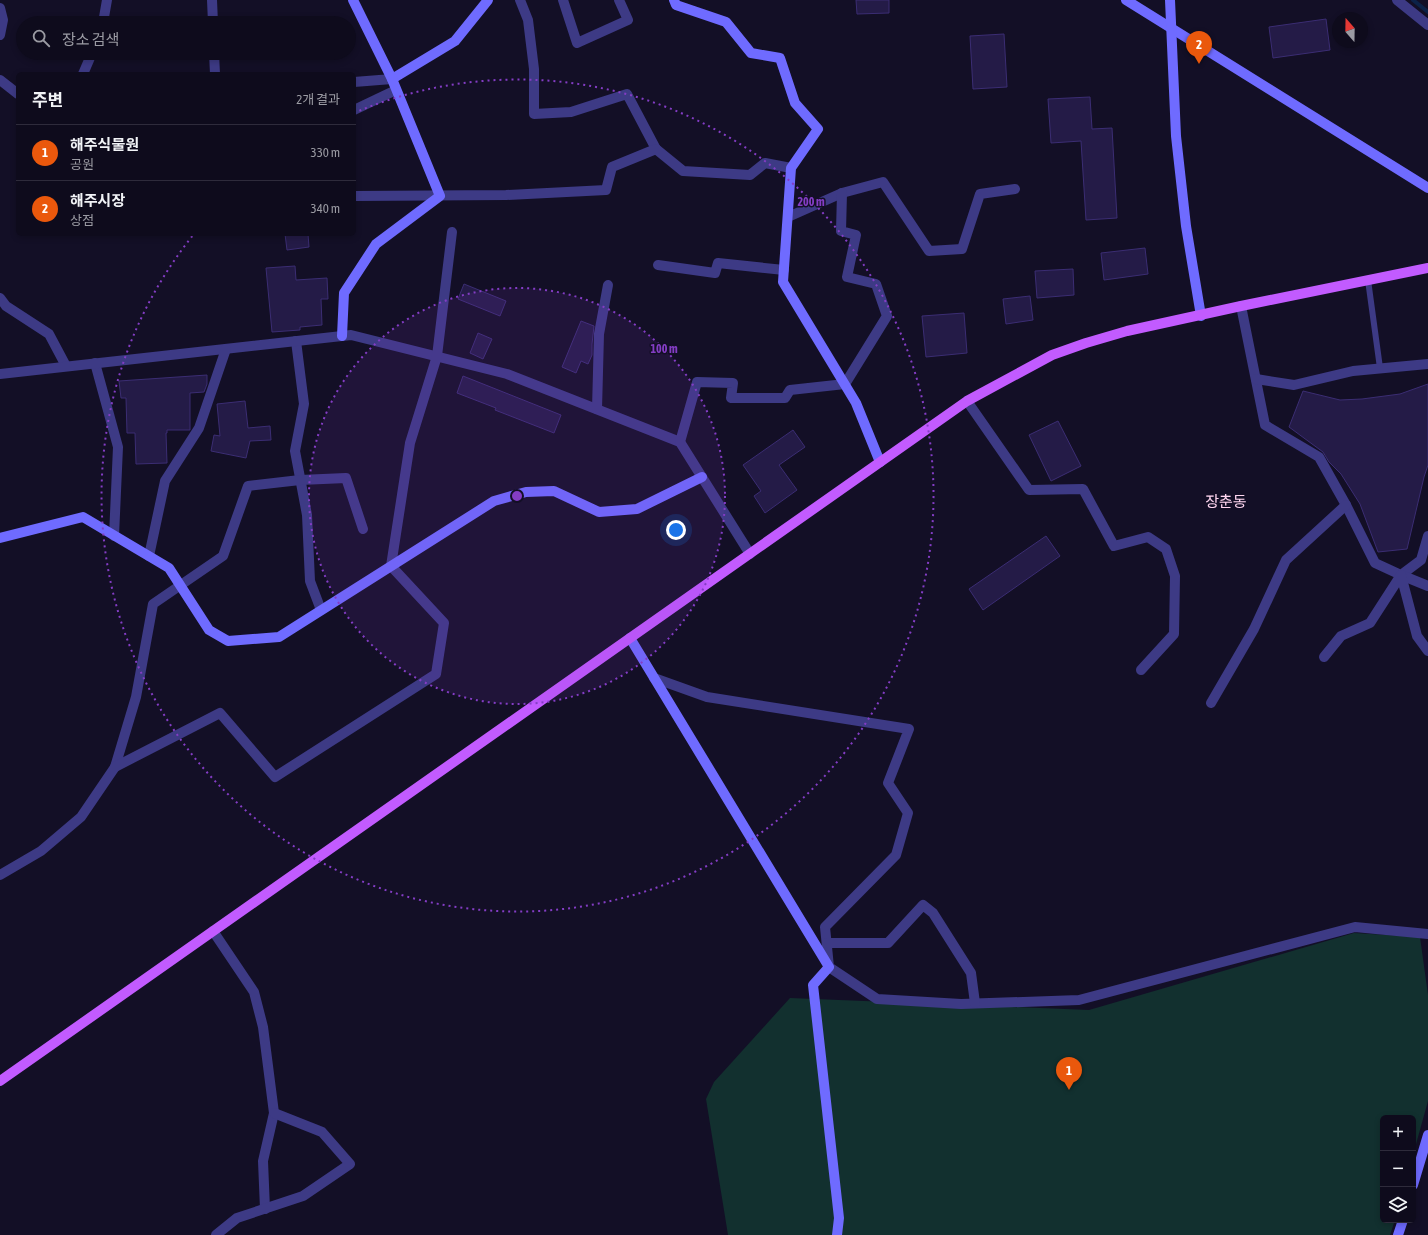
<!DOCTYPE html>
<html lang="ko">
<head>
<meta charset="utf-8">
<style>
	:root { --surface:#0e0b1c; --page:#171425; --text:#f1f3f6; --muted:#9b9ba3; --line:#2e2b3b; --accent:#ea580c }
	body { margin:0; font-family:"Asap Condensed","Noto Sans KR",sans-serif; background:var(--page); color:var(--text) }
	.controls { position:absolute; right:12px; bottom:12px; display:grid; overflow:hidden; border-radius:6px; box-shadow:0 2px 6px #0003 }
	.controls button { width:36px; height:36px; display:grid; place-items:center; padding:0; border:0; border-bottom:1px solid var(--line); background:var(--surface); color:var(--text); font:20px sans-serif }
	.compass { position:absolute; left:1332px; top:12px; width:36px; height:36px; border-radius:50%; background:var(--surface); box-shadow:0 2px 6px #0003; rotate:340deg }
	.you { position:absolute; left:676px; top:530px; width:14px; height:14px; margin:-10px; border:3px solid #fff; border-radius:50%; background:#1a73e8; box-shadow:0 0 0 6px #1a73e833 }
	.badge { display:grid; place-items:center; width:26px; height:26px; border-radius:50%; background:var(--accent); color:#fff; font-size:13px; font-weight:700 }
	.pin { position:absolute; translate:-50% -33px; filter:drop-shadow(0 1px 2px #0008) }
	.pin::after { content:''; position:absolute; top:21px; width:14px; height:12px; background:inherit; clip-path:polygon(0 0,100% 0,50% 100%) }
	.list { margin:0; padding:0; list-style:none }
	h2 { display:flex; justify-content:space-between; align-items:center; height:52px; margin:0; padding:0 16px; font-size:17px }
	h2 small { font-size:13px; font-weight:400; color:var(--muted) }
	.list li { display:grid; grid-template-columns:26px 1fr auto; gap:12px; align-items:center; box-sizing:border-box; height:56px; padding:0 16px; border-top:1px solid var(--line) }
	.list b { display:block; font-size:15px; white-space:nowrap }
	.list p { margin:0; font-size:13px; white-space:nowrap; color:var(--muted) }
	.list em { font-size:13px; font-style:normal; color:var(--muted) }
	.icon { flex:none; width:22px; height:22px; fill:none; stroke:currentColor; stroke-width:2; stroke-linecap:round; stroke-linejoin:round }
	.map { position:relative; flex:none; width:1428px; height:1235px; overflow:hidden }
	.search { position:absolute; background:var(--surface); box-shadow:0 2px 6px #0003; left:16px; top:16px; width:340px; height:44px; display:flex; align-items:center; gap:10px; box-sizing:border-box; padding:0 14px; border-radius:22px; color:var(--muted); font-size:15px }
	.panel { position:absolute; background:var(--surface); box-shadow:0 2px 6px #0003; left:16px; top:72px; width:340px; height:164px; border-radius:6px }
	.map>svg:first-child { display:block }
</style>
</head>
<body>
<div class="map">
<svg width="1428" height="1235" viewBox="0 0 1428 1235">
	<rect width="100%" height="100%" fill="#130f26"/>
	<path fill="#12302f" d="M1354 933 1420 937 1428 995V1101L1413 1155V1118H1383V1220H1395L1390 1235H728L706 1099 714 1082 790 998 1089 1010Z"/>
	<g fill="none" stroke-linecap="round" stroke-linejoin="round">
		<path stroke="#0c2248" stroke-width="4" d="M1413 0 1428 12"/>
	</g>
	<g fill="#241b47" stroke="#3b2d73">
		<path d="M856 0H889V13L857 14Z"/>
		<path d="M1326 19 1330 50 1273 58 1269 27Z"/>
		<path d="M1004 34 1007 87 973 89 970 36Z"/>
		<path d="M1090 97 1092 129 1112 128 1117 218 1086 220 1081 141 1051 143 1048 99Z"/>
		<path d="M285 234H308L309 247 287 250Z"/>
		<path d="M1145 248 1148 274 1104 280 1101 253Z"/>
		<path d="M295 266 296 280 327 278 328 299H321L322 325 300 327V330L272 332 266 268Z"/>
		<path d="M1073 269 1074 295 1037 298 1035 271Z"/>
		<path d="M464 284 506 301 500 316 458 299Z"/>
		<path d="M1030 296 1033 320 1006 324 1003 299Z"/>
		<path d="M964 313 967 353 926 357 922 316Z"/>
		<path d="M581 321 594 326 592 344V355L588 364 581 361 576 373 562 367Z"/>
		<path d="M478 333 492 339 483 359 470 353Z"/>
		<path d="M207 375V384L204 392 190 393V430H167V433H166L167 463 136 464 135 433H127L126 398H121L119 381Z"/>
		<path d="M463 376 561 415 554 433 495 410 496 408 457 393Z"/>
		<path d="M1428 384V465L1424 477 1407 549 1378 552 1360 504 1341 474 1329 462 1323 452 1289 427 1303 391 1340 400 1362 399 1400 394Z"/>
		<path d="M245 401 248 428 270 426 271 440 250 441 246 458 211 451 214 435 220 436 217 404Z"/>
		<path d="M1058 421 1081 466 1051 481 1029 435Z"/>
		<path d="M793 430 805 447 779 465 797 490 765 513 754 496 761 491 743 465Z"/>
		<path d="M1046 536 1060 556 983 610 969 589Z"/>
	</g>
	<g fill="none" stroke-linecap="round" stroke-linejoin="round">
		<path stroke="#3d3a85" stroke-width="6" d="M1368 280 1380 368"/>
		<g stroke="#3d3a85" stroke-width="10">
			<path d="M212 0 213 23"/>
			<path d="M520 0 528 20 534 69V114L571 112 627 94 656 149"/>
			<path d="M563 0 577 43 628 20 619 0"/>
			<path d="M1397 0 1428 25"/>
			<path d="M0 8 3 20 0 35"/>
			<path d="M103 23 107 0"/>
			<path d="M214 53 215 74"/>
			<path d="M83 74 92 53"/>
			<path d="M0 80 18 94"/>
			<path d="M354 82 392 79"/>
			<path d="M354 110 396 90"/>
			<path d="M354 196 506 195 606 190 612 167 656 149 683 171 750 175 765 163 791 168"/>
			<path d="M788 217 842 193 883 182 929 251 962 249 980 194 1015 189"/>
			<path d="M658 265 715 273 718 263 784 270"/>
			<path d="M0 298 6 306 49 334 66 366"/>
			<path d="M1241 306 1265 425 1319 457 1346 505 1375 563 1401 575 1421 560 1428 536"/>
			<path d="M296 341 304 404 295 451 307 515 310 581 321 610"/>
			<path d="M95 363 118 447 114 536"/>
			<path d="M0 374 351 335 507 374 680 442 750 554"/>
			<path d="M1256 379 1294 385 1353 371 1428 364"/>
			<path d="M967 401 1029 490 1083 489 1114 546 1148 537 1166 549 1175 576 1174 634 1141 670"/>
			<path d="M597 409 599 334 608 285"/>
			<path d="M680 442 697 382 733 383 731 398H785L790 390 845 384 887 316 876 284 847 277 856 235 841 231 842 193"/>
			<path d="M149 556 165 481 199 428 226 349"/>
			<path d="M1401 575 1428 586"/>
			<path d="M1324 657 1341 636 1370 623 1401 575 1417 636 1428 651"/>
			<path d="M654 678 707 697 909 729 888 783 908 813 896 855 825 927 829 967 877 999 961 1004 1079 1000 1355 927 1428 934"/>
			<path d="M1211 703 1254 629 1286 560 1346 505"/>
			<path d="M115 767 136 697 153 604 223 556 248 486 300 480 346 478 363 529"/>
			<path d="M0 875 41 851 81 817 115 767 220 713 275 777 436 674 444 623 391 566 410 443 437 356 452 232"/>
			<path d="M213 931 254 992 263 1027 274 1113 263 1161 265 1209"/>
			<path d="M827 943H888L923 905 933 913 971 973 975 1003"/>
			<path d="M216 1235 237 1218 303 1196 350 1164 322 1132 274 1113"/>
		</g>
		<g stroke="#6f6bff" stroke-width="10">
			<path d="M674 0 676 5 726 22 751 53 780 58 795 103 818 129 791 168 783 282 856 403 880 462"/>
			<path d="M1126 0 1428 188"/>
			<path d="M1170 0 1176 136 1186 226 1201 316"/>
			<path d="M392 79 455 41 488 0"/>
			<path d="M342 336 344 293 376 244 440 196 392 79 353 0"/>
			<path d="M0 538 83 517 169 568 209 630 228 641 279 637 494 501 526 492 554 491 599 512 637 509 702 477"/>
			<path d="M630 638 829 967 813 985 839 1218 837 1235"/>
			<path d="M1413 1185 1428 1135"/>
			<path d="M1398 1235 1403 1220"/>
		</g>
		<path stroke="#c25bff" stroke-width="10" d="M0 1081 967 401 1052 355 1086 343 1127 331 1241 306 1428 268"/>
	</g>
	<circle cx="517" cy="496" r="208" fill="#843dc5" fill-opacity=".12"/>
	<g fill="none" stroke="#843dc5" stroke-width="2" stroke-dasharray="2 4">
		<circle cx="517" cy="496" r="208"/>
		<path d="M354 113A416 416 0 1 1 194 234"/>
	</g>
	<g text-anchor="middle" stroke-width="3" stroke-linejoin="round" paint-order="stroke">
		<g font-size="15" fill="#ffd6f0" stroke="#130f26">
			<text x="1226" y="507">장춘동</text>
		</g>
	</g>
	<circle cx="517" cy="496" r="6" fill="#843dc5" stroke="#130f26" stroke-width="2"/>
	<g font-size="12" text-anchor="middle" font-weight="bold" fill="#843dc5" stroke="#130f26" stroke-width="3" stroke-linejoin="round" paint-order="stroke">
		<text x="811" y="206">200 m</text>
		<text x="664" y="353">100 m</text>
	</g>
</svg>
<div class="controls">
<button>+</button>
<button>−</button>
<button><svg class="icon" aria-label="layers" viewBox="0 0 24 24"><path d="M12 4l9 5-9 5-9-5zM3 14l9 5 9-5"/></svg></button>
</div>
<svg class="compass" viewBox="-18 -18 36 36"><path d="M0-13l5 13h-10z" fill="#e53935"/><path d="M0 13l5-13h-10z" fill="#9b9ba3"/></svg>
<div class="you"></div>
<div class="pin badge" style="left:1069px;top:1090px">1</div>
<div class="pin badge" style="left:1199px;top:64px">2</div>
<div class="search"><svg class="icon" aria-label="search" viewBox="0 0 24 24"><circle cx="10" cy="10" r="6"/><path d="M15 15l6 6"/></svg>장소 검색</div>
<section class="panel">
<h2>주변<small>2개 결과</small></h2>
<ul class="list">
<li><span class="badge">1</span><div><b>해주식물원</b><p>공원</p></div><em>330 m</em></li>
<li><span class="badge">2</span><div><b>해주시장</b><p>상점</p></div><em>340 m</em></li>
</ul>
</section>
</div>
</body>
</html>
